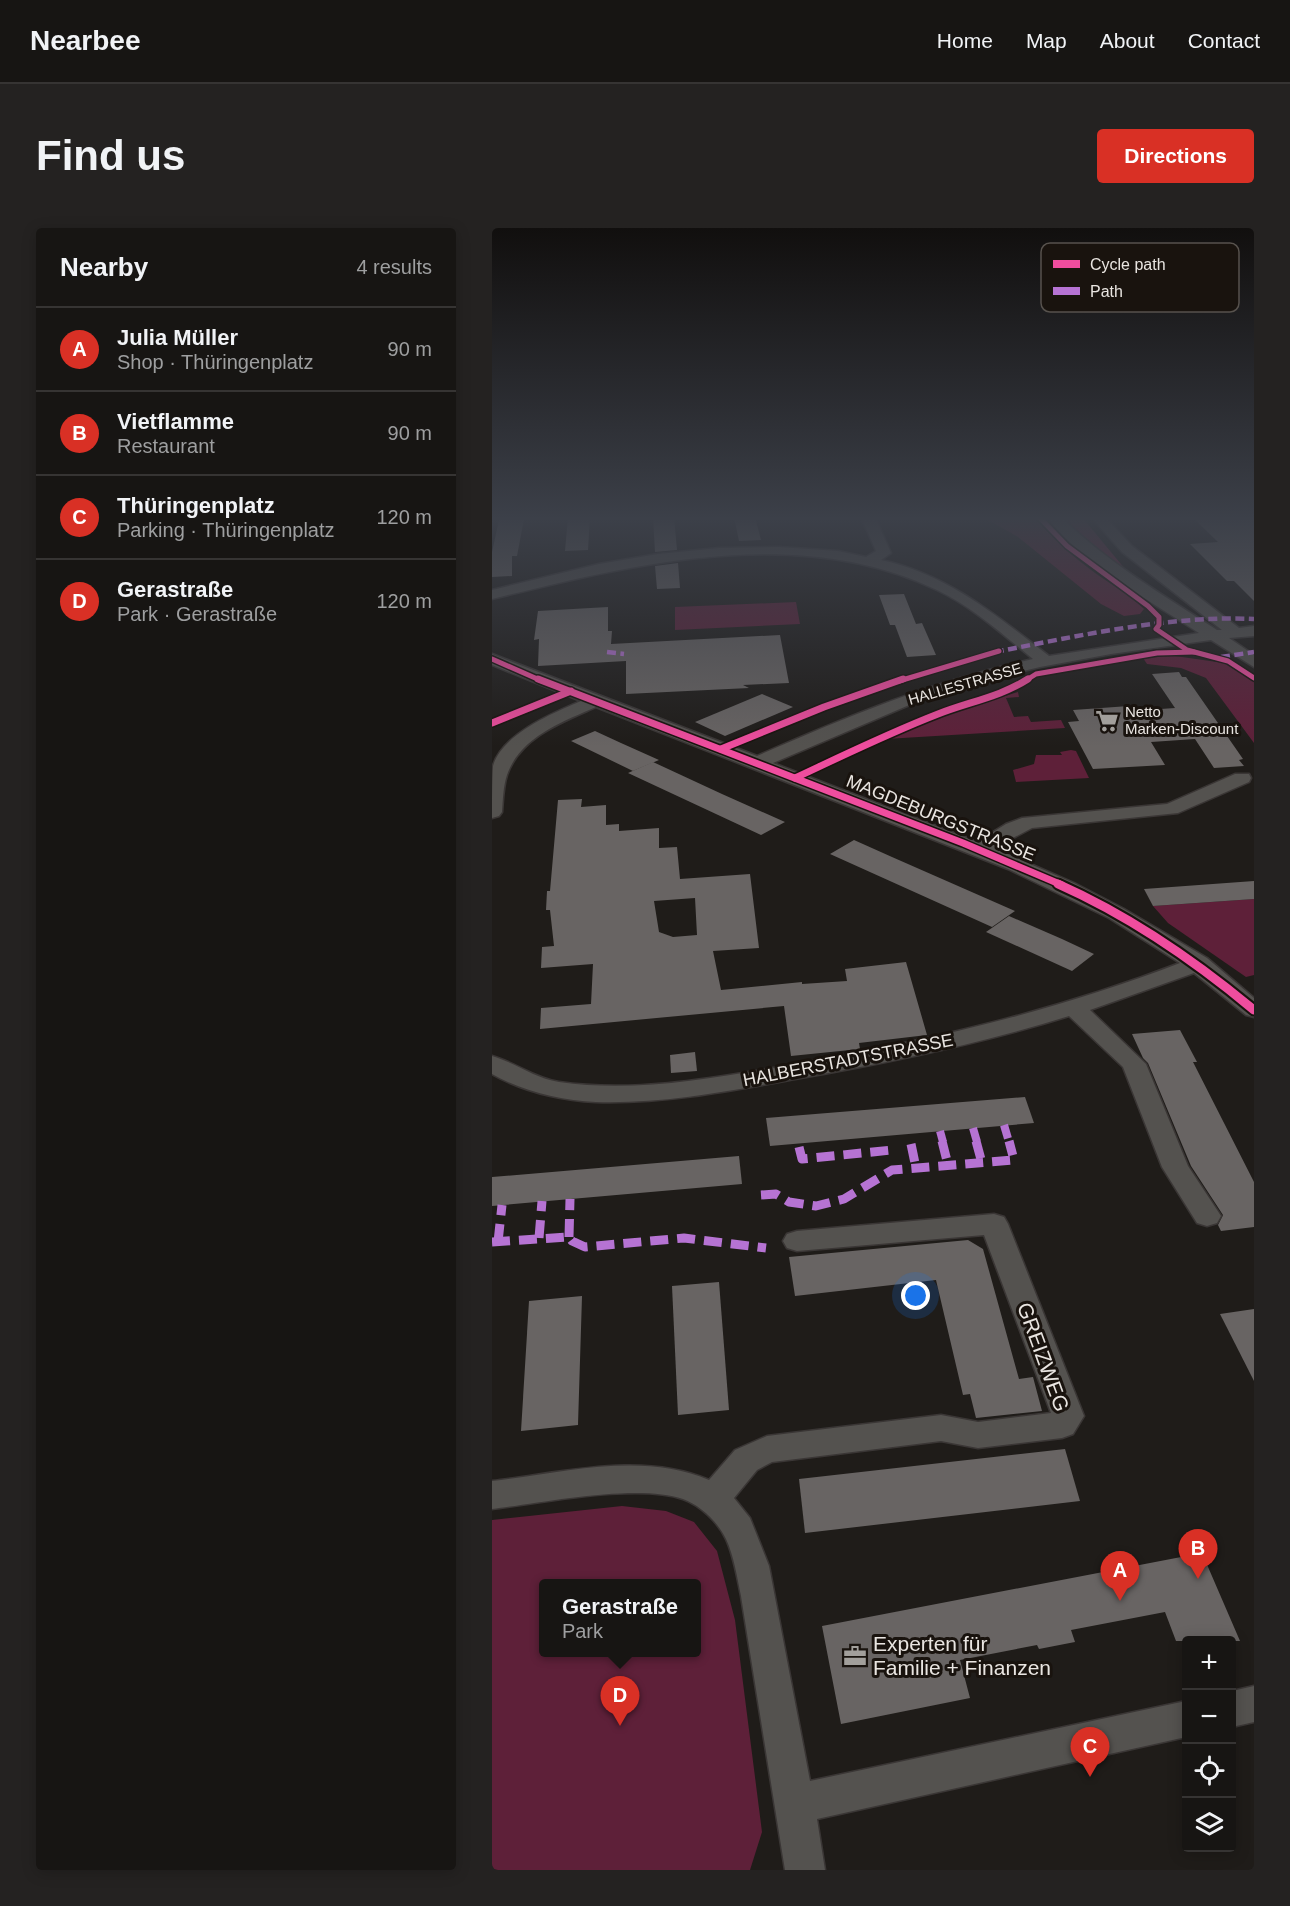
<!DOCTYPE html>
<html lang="en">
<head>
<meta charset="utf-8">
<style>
	:root { --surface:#171513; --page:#242221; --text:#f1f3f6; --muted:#9e9fa0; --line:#363433; --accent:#d93025 }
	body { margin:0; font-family:Arial,sans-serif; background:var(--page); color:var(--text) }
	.controls { position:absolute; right:18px; bottom:18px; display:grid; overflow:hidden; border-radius:6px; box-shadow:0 3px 15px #0003 }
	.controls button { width:54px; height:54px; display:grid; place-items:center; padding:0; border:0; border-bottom:2px solid var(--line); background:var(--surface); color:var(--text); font:30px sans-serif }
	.you { position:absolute; left:424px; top:1068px; width:21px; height:21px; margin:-15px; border:4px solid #fff; border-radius:50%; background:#1a73e8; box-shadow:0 0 0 9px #1a73e833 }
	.badge { display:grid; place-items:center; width:39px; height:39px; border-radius:50%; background:var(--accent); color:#fff; font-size:20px; font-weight:700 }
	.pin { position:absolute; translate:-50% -50px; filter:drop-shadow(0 2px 3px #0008) }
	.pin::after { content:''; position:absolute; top:32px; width:21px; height:18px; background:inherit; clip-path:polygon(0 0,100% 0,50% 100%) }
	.popup { position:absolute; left:47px; top:1351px; width:162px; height:78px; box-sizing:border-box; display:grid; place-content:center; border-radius:6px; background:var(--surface); filter:drop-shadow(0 2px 4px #0005); font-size:20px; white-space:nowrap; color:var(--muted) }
	.popup b { font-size:22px; color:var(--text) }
	.popup::after { content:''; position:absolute; left:50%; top:100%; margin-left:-12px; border:12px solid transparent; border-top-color:var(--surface) }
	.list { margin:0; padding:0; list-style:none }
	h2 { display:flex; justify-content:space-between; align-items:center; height:78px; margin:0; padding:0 24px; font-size:26px }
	h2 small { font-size:20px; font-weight:400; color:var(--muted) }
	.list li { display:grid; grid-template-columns:39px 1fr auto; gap:18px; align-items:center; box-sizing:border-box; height:84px; padding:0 24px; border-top:2px solid var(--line) }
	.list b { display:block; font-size:22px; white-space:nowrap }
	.list p { margin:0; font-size:20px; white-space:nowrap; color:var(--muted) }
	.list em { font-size:20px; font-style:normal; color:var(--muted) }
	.icon { flex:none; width:33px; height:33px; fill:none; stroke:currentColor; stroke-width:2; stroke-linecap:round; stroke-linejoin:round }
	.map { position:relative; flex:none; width:762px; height:1642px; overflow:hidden; border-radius:6px }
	header { display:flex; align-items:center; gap:36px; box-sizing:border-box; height:84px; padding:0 30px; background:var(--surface); border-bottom:2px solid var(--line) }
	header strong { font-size:28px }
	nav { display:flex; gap:33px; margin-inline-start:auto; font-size:21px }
	.intro { display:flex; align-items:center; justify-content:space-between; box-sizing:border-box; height:144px; padding:0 36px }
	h1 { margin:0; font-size:42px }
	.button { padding:15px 27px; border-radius:6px; background:var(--accent); color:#fff; font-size:21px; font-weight:700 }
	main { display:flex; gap:36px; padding:0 36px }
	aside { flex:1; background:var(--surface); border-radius:6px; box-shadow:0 3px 15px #0003 }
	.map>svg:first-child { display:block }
</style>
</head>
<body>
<header>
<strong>Nearbee</strong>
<nav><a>Home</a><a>Map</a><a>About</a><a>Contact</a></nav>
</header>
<div class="intro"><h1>Find us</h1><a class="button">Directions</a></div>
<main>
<aside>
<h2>Nearby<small>4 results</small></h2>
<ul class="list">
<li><span class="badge">A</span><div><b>Julia Müller</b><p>Shop · Thüringenplatz</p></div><em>90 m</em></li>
<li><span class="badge">B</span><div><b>Vietflamme</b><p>Restaurant</p></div><em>90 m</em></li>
<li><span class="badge">C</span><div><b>Thüringenplatz</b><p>Parking · Thüringenplatz</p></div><em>120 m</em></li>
<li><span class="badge">D</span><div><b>Gerastraße</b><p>Park · Gerastraße</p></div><em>120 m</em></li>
</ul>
</aside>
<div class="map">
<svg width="762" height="1642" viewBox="0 0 762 1642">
	<rect width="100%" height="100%" fill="#1f1c19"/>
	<g fill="#5e2039" fill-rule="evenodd">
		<path d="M491 289H542C560 310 581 329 603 345 620 357 638 367 652 381L648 386 632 388 609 376 526 309Z"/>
		<path d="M304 374 308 396 183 402V379Z"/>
		<path d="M676 427 732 435 762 453V515L714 450 689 440 655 436 651 430Z"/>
		<path d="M526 464 527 469 514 470 522 489 536 488 539 494 569 492 573 500 394 511 467 482Z"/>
		<path d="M579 522 584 523 597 550 524 554 521 542 542 536 544 527H570L568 524Z"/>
		<path d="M762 671V747L754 749 676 695 661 678Z"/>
		<path d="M130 1278 174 1283 202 1294 225 1323 243 1392 270 1604 258 1642H0V1292ZM51 1356H204V1424H51Z"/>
	</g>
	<path fill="#6d2342" d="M572 289H590L633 341 604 322Z"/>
	<g fill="#686463" fill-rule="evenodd">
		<path d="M76 289H98L96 322 73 323Z"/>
		<path d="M161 289H182L185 322 163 324Z"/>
		<path d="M242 289H263L269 312 247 313Z"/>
		<path d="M700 289H762V373L742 353H735L698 316 726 314Z"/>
		<path d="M32 291 25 328H20V348L0 349V324L7 292Z"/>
		<path d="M186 335 188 360 165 361 163 338Z"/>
		<path d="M412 366 424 396 430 395 444 427 415 429 403 397H398L387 367Z"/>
		<path d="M116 379V403H120L119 416 288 407 297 455 251 457 257 460 134 466V433L46 438 47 411 42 412 46 383Z"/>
		<path d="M687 444 690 449H694L751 531 747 532 752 538 722 540 703 511 659 514 673 537 601 541 576 494 587 493 581 482 637 478 640 483 683 480 660 446Z"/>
		<path d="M270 466 301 479 233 508 203 494Z"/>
		<path d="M103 503 129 515 167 532 141 543 79 513Z"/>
		<path d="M161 534 230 566 293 594 269 607 136 545Z"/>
		<path d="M90 571 89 579 114 577V597L127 596V603L167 600V620L185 619 188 651 258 646 267 720 221 723 229 762 310 754V756L355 753 353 741 414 734 435 807 367 815 368 821 299 828 292 778 48 801 49 780 99 776 101 736 49 740 50 719 62 718 58 682H54L55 663H58L66 572ZM203 670 205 707 181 709 167 704 162 673Z"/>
		<path d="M362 612 400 629 523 683 500 699 338 626Z"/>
		<path d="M762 653V671L661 678 652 661Z"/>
		<path d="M517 688 570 711 602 726 580 743 494 704Z"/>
		<path d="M688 802 705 834H701L762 954V999L729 1003 726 997 731 987 699 938 656 835 651 830 640 806Z"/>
		<path d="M203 824 205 843 179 845 178 827Z"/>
		<path d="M533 869 542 895 278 918 274 890Z"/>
		<path d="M247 928 250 956 0 978V949Z"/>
		<path d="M476 1012 491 1021 527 1151 541 1149 550 1183 484 1190 478 1166 471 1167 444 1052 303 1068 297 1029Z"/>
		<path d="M227 1054 237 1182 186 1187 180 1058Z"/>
		<path d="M90 1068 86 1197 29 1203 37 1073Z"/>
		<path d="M762 1081V1153L728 1086Z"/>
		<path d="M573 1221 588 1273 313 1305 307 1251Z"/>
		<path d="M710 1325 748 1413H684L673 1384 579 1402 583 1414 547 1421 545 1417 468 1432 478 1470 349 1496 330 1398Z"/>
	</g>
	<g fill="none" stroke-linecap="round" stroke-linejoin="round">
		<g stroke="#3a3635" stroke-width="3">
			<g id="minor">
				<path d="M369 289H383L399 325 389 332C455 346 505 388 557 428L707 405C656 371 593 339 555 289H569C616 335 671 367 725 402H730L630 324 599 289H613L640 318 747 400 762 398V408L737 410 762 427V439L719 412 619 426 548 439 484 454 429 472 281 535 485 614 514 596 530 590 675 576 743 546H757L759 550 757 554 686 585 540 600 502 620 582 655 632 681 715 730 762 770V789L754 787 702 745 598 782 654 836 696 938 729 988 725 995 715 998 705 995 670 939 631 839 577 788C488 816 395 835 303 851 238 863 171 876 104 874 68 872 32 864 0 846V828C24 835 42 850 67 854 144 865 222 850 298 837 431 814 561 784 688 735L617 690 516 641 104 479C70 494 28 509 15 547 11 559 11 572 10 584L7 588 0 590C0 574 0 553 1 538 10 506 61 485 89 473L0 437V426L265 528C358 487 442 453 541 431 511 407 481 379 445 362 306 295 142 336 0 371V362L107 336 166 326 227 320 287 319 346 323 374 329 384 323Z"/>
				<path d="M502 986 512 989 516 996 592 1188 581 1206 570 1210 486 1220 449 1213 280 1234 265 1242 242 1270 258 1290 277 1338 318 1553 694 1473V1509L325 1591 333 1642H293L249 1368C245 1349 242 1328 234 1311 226 1294 208 1277 191 1271 145 1255 50 1275 0 1281V1253C70 1245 150 1223 217 1252L243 1222 275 1208 449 1187 486 1194 559 1185 492 1007 305 1023 295 1020 291 1013 295 1006 305 1003Z"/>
				<path d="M762 1458V1494L740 1499V1463Z"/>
			</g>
		</g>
		<use href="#minor" fill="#54524f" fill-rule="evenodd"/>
		<g stroke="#b673d3" stroke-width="4.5" stroke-dasharray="9 4.5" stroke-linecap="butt">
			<path d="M115 424 132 426"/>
			<path d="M503 424C586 408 678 387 762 391"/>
			<path d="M729 429 762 424"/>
		</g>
		<g stroke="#b673d3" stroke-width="8" stroke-dasharray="14 8" stroke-linecap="butt">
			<path d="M512 897 517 914"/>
			<path d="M481 900 485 914"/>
			<path d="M448 903 451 914"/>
		</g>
		<g stroke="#b673d3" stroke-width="9" stroke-dasharray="18 9" stroke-linecap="butt">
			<path d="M450 913 456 937"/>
			<path d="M484 913 490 935"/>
			<path d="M419 916 424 940"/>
			<path d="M307 919 310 931 400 922"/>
			<path d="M269 967 284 966 297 974 324 978 352 971 400 942 522 932 517 913"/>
			<path d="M77 1009 78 971"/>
			<path d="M47 1010 50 973"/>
			<path d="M0 1014 77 1009 80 1013 93 1019 192 1010 274 1020"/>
			<path d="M6 1014 10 977"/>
		</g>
		<g stroke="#19130e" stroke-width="8">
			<g id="cycleway-far2">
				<path d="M547 289 575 318 656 378 667 389V397L664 401 695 422 736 433 762 450"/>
				<path d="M0 431 50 453"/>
				<path d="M407 453 507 423"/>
				<path d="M533 453 544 446 665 425 702 424"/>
			</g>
		</g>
		<g stroke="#19130e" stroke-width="10">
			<g id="cycleway-far1">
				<path d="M46 451 471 615 570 657"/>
				<path d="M0 495 79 463"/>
				<path d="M229 521 332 479 411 451"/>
				<path d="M303 550C350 528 397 505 446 486 476 474 508 469 536 451"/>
			</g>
		</g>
		<g stroke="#19130e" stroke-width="13">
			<path id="cycleway" d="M566 656C638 688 702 732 762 782"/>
		</g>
		<use href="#cycleway-far2" stroke="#ef4d9e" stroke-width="5"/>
		<use href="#cycleway-far1" stroke="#ef4d9e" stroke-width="7"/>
		<use href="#cycleway" stroke="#ef4d9e" stroke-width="9"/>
	</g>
	<linearGradient id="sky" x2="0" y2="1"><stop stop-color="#110f0e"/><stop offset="0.56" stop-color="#3c4049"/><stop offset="1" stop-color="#3c4049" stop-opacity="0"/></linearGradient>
	<rect width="762" height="519" fill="url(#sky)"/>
	<defs>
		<g id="supermarket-bare" transform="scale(1.8)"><path d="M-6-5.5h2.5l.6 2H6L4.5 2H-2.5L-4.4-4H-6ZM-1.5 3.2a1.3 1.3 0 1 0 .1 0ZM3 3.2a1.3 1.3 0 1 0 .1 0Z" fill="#a29f9b" stroke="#19130e" stroke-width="2.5" paint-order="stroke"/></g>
		<g id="office-bare" transform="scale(1.8)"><path d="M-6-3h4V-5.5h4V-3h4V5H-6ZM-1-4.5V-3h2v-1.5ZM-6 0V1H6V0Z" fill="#a29f9b" stroke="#19130e" stroke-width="2.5" paint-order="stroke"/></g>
	</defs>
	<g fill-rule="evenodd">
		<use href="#supermarket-bare" x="615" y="493"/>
		<use href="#office-bare" x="363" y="1428"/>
	</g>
	<g text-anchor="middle" stroke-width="6" stroke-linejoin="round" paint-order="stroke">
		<g font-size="15" fill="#e9e5e1" stroke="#19130e">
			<text transform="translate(473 456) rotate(-16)" y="5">HALLESTRASSE</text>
		</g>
		<g font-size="15" fill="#e9e5e1" stroke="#19130e" text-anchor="start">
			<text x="633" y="489">Netto<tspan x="633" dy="17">Marken-Discount</tspan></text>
		</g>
		<g font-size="18" fill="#e9e5e1" stroke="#19130e">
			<text transform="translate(449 590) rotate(22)" y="6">MAGDEBURGSTRASSE</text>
			<text transform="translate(356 832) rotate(-11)" y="6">HALBERSTADTSTRASSE</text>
		</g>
		<g font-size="21" fill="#e9e5e1" stroke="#19130e">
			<text transform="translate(551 1129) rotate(70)" y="7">GREIZWEG</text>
		</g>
		<g font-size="21" fill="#e9e5e1" stroke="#19130e" text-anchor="start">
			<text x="381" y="1423">Experten für<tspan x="381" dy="24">Familie + Finanzen</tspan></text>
		</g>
	</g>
	<rect x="549" y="15" width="198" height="69" rx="9" fill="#19130e" stroke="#57524d" stroke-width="1.5"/>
	<rect x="561" y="32" width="27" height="8" fill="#ef4d9e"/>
	<rect x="561" y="59" width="27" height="8" fill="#b673d3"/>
	<g font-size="16" fill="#e9e5e1">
		<text x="598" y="42">Cycle path</text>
		<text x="598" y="69">Path</text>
	</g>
</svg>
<div class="controls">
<button>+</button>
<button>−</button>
<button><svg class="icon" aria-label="locate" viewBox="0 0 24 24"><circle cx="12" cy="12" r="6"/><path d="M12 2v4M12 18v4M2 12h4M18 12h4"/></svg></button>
<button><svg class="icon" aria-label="layers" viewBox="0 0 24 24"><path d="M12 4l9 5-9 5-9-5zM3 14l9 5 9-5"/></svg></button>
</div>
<div class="you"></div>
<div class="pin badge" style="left:628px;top:1373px">A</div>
<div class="pin badge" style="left:706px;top:1351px">B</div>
<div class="pin badge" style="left:598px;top:1549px">C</div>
<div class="pin badge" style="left:128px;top:1498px">D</div>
<div class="popup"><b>Gerastraße</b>Park</div>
</div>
</main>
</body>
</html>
